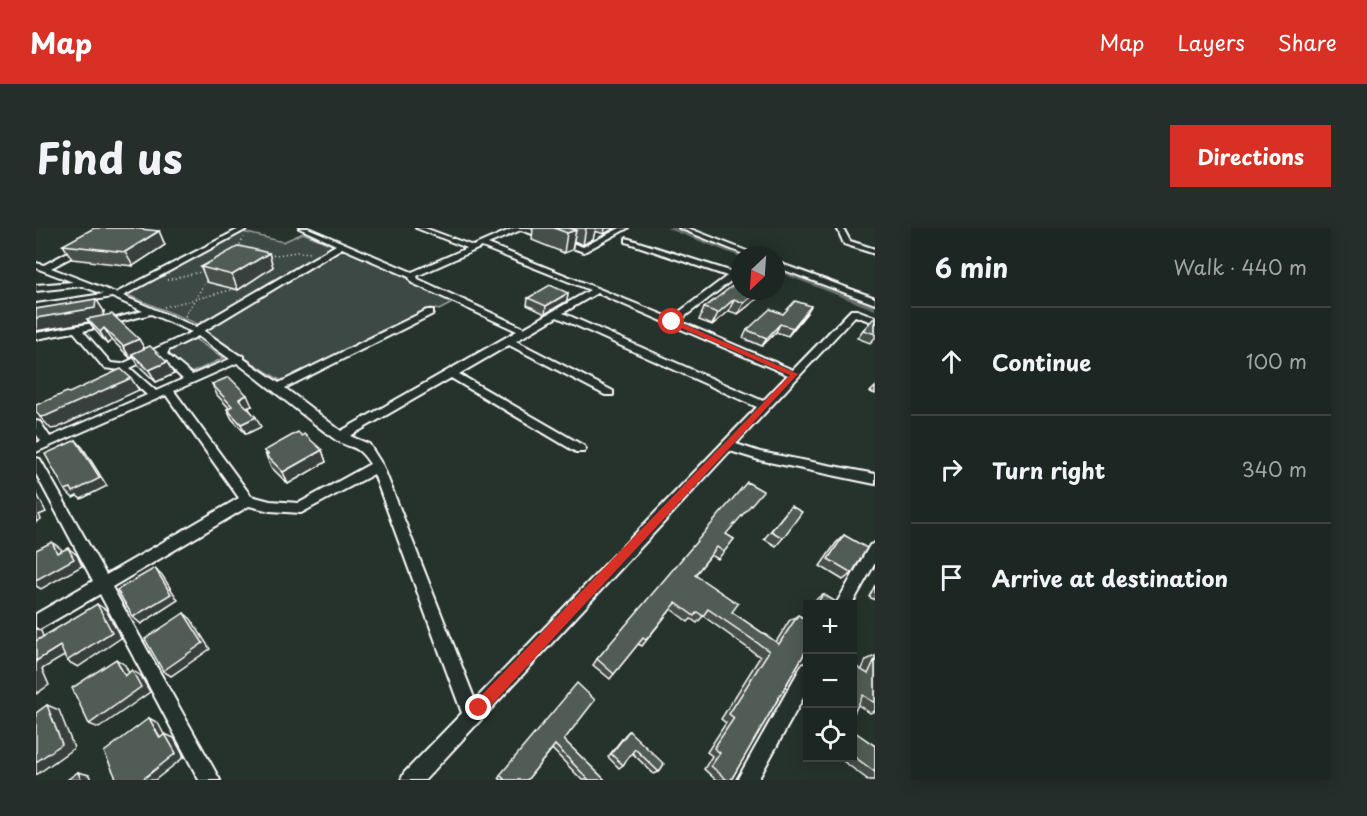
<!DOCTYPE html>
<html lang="en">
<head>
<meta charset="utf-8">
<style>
	:root { --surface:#1c2622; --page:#252e2a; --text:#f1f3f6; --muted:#a0a5a5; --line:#3a4340; --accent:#d93025 }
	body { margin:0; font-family:"Playpen Sans",sans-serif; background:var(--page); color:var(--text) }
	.controls { position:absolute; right:18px; bottom:18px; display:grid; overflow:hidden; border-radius:0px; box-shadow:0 3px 15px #0003 }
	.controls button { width:54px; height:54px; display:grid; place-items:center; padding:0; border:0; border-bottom:2px solid var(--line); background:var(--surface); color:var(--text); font:30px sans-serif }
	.compass { position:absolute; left:695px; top:18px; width:54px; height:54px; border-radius:50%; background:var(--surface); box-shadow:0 3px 15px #0003; rotate:205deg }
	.stop { position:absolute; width:18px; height:18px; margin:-14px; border:4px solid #d93025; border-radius:50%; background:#fff }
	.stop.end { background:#d93025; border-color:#fff; box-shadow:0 2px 6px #0008 }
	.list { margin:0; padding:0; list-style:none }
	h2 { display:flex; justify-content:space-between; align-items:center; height:78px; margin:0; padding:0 24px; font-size:26px }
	h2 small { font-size:20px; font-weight:400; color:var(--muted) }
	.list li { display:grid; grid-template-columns:39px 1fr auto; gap:18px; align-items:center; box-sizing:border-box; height:108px; padding:0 24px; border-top:2px solid var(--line) }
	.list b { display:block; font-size:22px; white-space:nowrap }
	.list em { font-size:20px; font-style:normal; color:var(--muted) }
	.icon { flex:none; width:33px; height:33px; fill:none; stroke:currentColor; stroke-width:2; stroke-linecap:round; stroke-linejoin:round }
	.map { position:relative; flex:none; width:839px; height:552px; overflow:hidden; border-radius:0px }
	header { display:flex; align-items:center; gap:36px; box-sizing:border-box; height:84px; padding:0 30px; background:var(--accent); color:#fff }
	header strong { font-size:28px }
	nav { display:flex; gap:33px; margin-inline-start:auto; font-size:21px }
	.intro { display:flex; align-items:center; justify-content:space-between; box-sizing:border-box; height:144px; padding:0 36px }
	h1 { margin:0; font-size:42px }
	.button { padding:15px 27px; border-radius:0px; background:var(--accent); color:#fff; font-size:21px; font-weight:700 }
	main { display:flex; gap:36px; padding:0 36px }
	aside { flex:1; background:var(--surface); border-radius:0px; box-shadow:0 3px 15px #0003 }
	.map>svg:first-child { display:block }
</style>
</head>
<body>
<header>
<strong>Map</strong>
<nav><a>Map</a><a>Layers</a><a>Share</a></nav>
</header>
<div class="intro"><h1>Find us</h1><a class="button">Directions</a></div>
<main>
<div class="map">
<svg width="839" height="552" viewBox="0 0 839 552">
	<rect width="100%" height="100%" fill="#26332d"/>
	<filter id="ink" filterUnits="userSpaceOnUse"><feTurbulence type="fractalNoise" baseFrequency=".0167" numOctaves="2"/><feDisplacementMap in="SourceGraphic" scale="12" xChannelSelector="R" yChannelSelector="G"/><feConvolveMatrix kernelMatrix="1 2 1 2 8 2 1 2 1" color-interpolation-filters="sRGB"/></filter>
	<g filter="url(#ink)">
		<g fill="#3e4944" stroke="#9ea4a2" stroke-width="1.5">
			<path d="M207 4 247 14 267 5 299 18 164 97 89 66Z"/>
			<path d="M306 19 420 73 403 82 395 80 343 104 247 154 166 103Z"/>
			<path d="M159 111 188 130 155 145 132 126 133 123Z"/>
		</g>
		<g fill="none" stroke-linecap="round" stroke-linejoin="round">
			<g fill="#67706c" fill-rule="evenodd">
				<path d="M630 0H639L707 27 702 28Z"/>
				<path d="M740 39 839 77V82L740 43Z"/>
			</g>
			<g stroke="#fff" stroke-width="4">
				<g id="minor">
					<path d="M205 0H213L87 68 160 99 300 17 263 0H272L376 44 431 20 380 0H389L437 18 478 0H493L547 19 584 0H592L548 24 485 2 452 16 635 90 691 48 590 14V10L700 45V49L643 93 757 142 815 82H821L839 89V95L819 88 700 216 724 224 839 246V256L723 232 694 223 389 552H365L368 545 426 485 338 246 265 285 234 283 213 278 76 359 184 552H163L64 366 0 403V386L57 353 0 246V230L4 231 70 347 203 270 130 167 0 224V215L5 213 0 206V193L4 194 14 209 111 167 84 142 68 140 38 104 0 111V105L69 93 107 83 76 69 0 82V76L67 66 46 58 0 63V57L37 54 0 40V35L8 37 45 17H51V21L15 40 80 65ZM446 19 554 62 488 100 382 51 381 48ZM306 20 373 49 376 55 481 103 305 203 249 160 397 86V82H391L243 155 208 131V128L203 127 168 103ZM561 65 752 147 727 173 527 85ZM115 86 156 104 86 136 75 135 47 103ZM521 89 721 179 439 472 347 238 333 216 314 208 415 150 540 224H548L550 221 548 218 423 146 473 117 569 167H577V163L480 113ZM162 108 194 131 156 147 131 126 133 122ZM121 127 147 151 120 163 94 140ZM201 135C234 159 265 186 297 210 315 223 319 213 334 236L263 275 234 273 215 268 138 163Z"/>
					<path d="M643 0H652L721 27H710Z"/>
					<path d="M801 0H807L814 13 839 21V26L808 16Z"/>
					<path d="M740 34 839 70V76L740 39Z"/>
					<path d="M839 315V335L816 376H800L834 317Z"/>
					<path d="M772 434V461L722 552H701L766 437Z"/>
				</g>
			</g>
			<g stroke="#fff" stroke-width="1.5" stroke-dasharray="1 3" stroke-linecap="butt">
				<path d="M202 20 208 9"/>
				<path d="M233 28 261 24 275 25"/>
				<path d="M131 52 169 43"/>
				<path d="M128 79 195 62"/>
				<path d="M149 88 171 51"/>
			</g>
			<use href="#minor" fill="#26332d" fill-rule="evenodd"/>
		</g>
		<g fill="#464f4b" stroke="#fff" stroke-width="1.5">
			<path d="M497 0H579L568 6 559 3 557 11 547 17 538 13 536 22 528 25 496 12Z"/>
			<path d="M123 3 129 17 97 38 36 31 27 17Z"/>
			<path d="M233 25 237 39 202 62 171 54 165 39Z"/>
			<path d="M704 63H725L721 71 702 86 693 83 676 97 663 92 668 80Z"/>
			<path d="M532 65 531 73 509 86 491 77 492 70Z"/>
			<path d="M68 83 67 88 108 120 138 146 120 154 103 138 97 128 94 130 76 112 71 116 59 102 53 94 0 103Z"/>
			<path d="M770 86 752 108 740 104 726 118 707 110 711 102Z"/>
			<path d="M839 91V110L834 115 821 110 827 102Z"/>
			<path d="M176 156 216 178 212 179 225 199 210 206 196 191 191 181 193 180 181 167Z"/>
			<path d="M839 159V166L834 164Z"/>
			<path d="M266 208 286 222 290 234 252 256 235 239 228 223Z"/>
			<path d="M755 278 747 310 740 318 728 311Z"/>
			<path d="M690 307 698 311 682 331 675 327 659 347 696 384 740 414 753 393 762 387 768 390 771 384V421L695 552H680L668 541 676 528 671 524 690 495 685 491 724 429 667 388 661 395 655 391 652 394 635 381 606 418 602 416 574 451 557 437 561 431Z"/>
			<path d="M808 307 816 345 807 352 784 338 800 315Z"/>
			<path d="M839 357V372L833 369Z"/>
			<path d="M787 366 798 376H776L778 373Z"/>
			<path d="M839 428V483L834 485 822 477 826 441 830 432Z"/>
			<path d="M771 486V494L768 492Z"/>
			<path d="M816 502 839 518V552H830L831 551 803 530H816Z"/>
			<path d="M593 503 623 544 618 546 596 525 587 537 583 540 572 529 589 507Z"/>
			<path d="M528 512 569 552H546L516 521 491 552H465L463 550 464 547Z"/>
		</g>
		<g fill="#39403d" stroke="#fff" stroke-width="1.5">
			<path d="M550 0H560L557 11 547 17Z"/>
			<path d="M569 0H579L568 6Z"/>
			<path d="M540 2 536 22 528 25 531 5Z"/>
			<path d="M123 3 129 17 97 38 89 24Z"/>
			<path d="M233 25 237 39 202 62 196 47Z"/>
			<path d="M722 63H725L721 71 702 86 708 75Z"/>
			<path d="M532 65 531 73 509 86 510 78Z"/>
			<path d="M60 71 68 83 66 91H51L53 94 0 103V90Z"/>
			<path d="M698 71 693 83 676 97 682 85Z"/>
			<path d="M775 78 770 86 752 108 757 100Z"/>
			<path d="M744 96 740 104 726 118 731 110Z"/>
			<path d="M68 100 76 112 71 116 64 104Z"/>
			<path d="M103 111 110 123 96 126 97 128 94 130 87 118Z"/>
			<path d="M131 134 138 146 120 154 113 142Z"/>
			<path d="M95 150 103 162 21 200 15 201 4 189Z"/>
			<path d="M211 167 216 178 208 181 203 171Z"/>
			<path d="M220 189 225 199 210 206 205 196Z"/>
			<path d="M40 212 47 220 71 258 45 271 41 268 37 270 29 262Z"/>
			<path d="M286 222 290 234 252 256 247 244Z"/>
			<path d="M0 264 10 284 3 287 5 291 0 294Z"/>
			<path d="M16 314 25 321 30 333 21 325Z"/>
			<path d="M32 320 41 327 46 338 5 361 0 358V352Z"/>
			<path d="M119 340 126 347 142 372 105 396 97 389Z"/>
			<path d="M61 376 70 382 85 410 42 439 31 433Z"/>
			<path d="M148 385 155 391 174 421 135 448 127 443Z"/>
			<path d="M0 400 5 403 11 419 0 413Z"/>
			<path d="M24 418 35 424 6 441 13 457 0 466V433Z"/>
			<path d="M80 431 89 437 97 453 89 448Z"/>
			<path d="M96 442 105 448 114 464 63 500 53 496Z"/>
			<path d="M11 477 23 482 38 520 0 547V534Z"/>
			<path d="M113 490 122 495 132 514 124 510Z"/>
			<path d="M129 506 138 510 148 529 119 552H106Z"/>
			<path d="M42 544 53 547 55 552H45Z"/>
		</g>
		<g fill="#515c57" stroke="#fff" stroke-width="1.5">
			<path d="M58 0H95L123 3 89 24 27 17Z"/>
			<path d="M518 0H533L540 2 531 5Z"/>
			<path d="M203 18 233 25 196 47 165 39Z"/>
			<path d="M704 52V63H722L708 75 698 71 682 85 668 80Z"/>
			<path d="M514 57 532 65 510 78 492 70Z"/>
			<path d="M60 71 59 80 0 90V81Z"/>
			<path d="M759 73 775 78 757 100 744 96 731 110 711 102 734 81 747 86Z"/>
			<path d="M76 86 103 111 87 118 68 100 64 104 51 91Z"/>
			<path d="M837 91H839V106L827 102Z"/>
			<path d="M114 118 131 134 113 142 96 126Z"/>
			<path d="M85 141 95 150 10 188 4 189 0 184V177L31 164 33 165Z"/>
			<path d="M193 149 211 167 203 171 220 189 205 196 191 181 196 178 176 156Z"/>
			<path d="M262 204 266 208 268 206 286 222 247 244 230 227 232 226 228 223Z"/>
			<path d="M40 212 64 250 37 264 35 260 29 262 9 226Z"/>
			<path d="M711 254 727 263 690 306 698 311 688 324 681 319 659 347 702 376 696 384 743 416 762 387 771 393V421L695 552H691L675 538 684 525 678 520 698 490 693 486 733 423 672 381 667 388 661 384 658 388 640 375 610 412 607 410 578 446 561 431Z"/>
			<path d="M755 278 766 284 747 310 735 303Z"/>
			<path d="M808 307 831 320 816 345 792 331Z"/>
			<path d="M16 314 21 325 32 320 38 331 0 352V322Z"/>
			<path d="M119 340 135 366 97 389 81 362Z"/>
			<path d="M787 366 800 374 798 376H781Z"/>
			<path d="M61 376 76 404 31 433 24 418 0 433V413Z"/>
			<path d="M148 385 167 415 127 443 109 411Z"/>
			<path d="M80 431 89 448 96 442 105 459 53 496 36 460Z"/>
			<path d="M839 431V475L827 467 816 489V436L832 446Z"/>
			<path d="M541 455 559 472 528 512 569 552H553L519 517 491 552H469L464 547Z"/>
			<path d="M11 477 26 516 0 534V485Z"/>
			<path d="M113 490 124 510 129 506 140 525 106 552H81L68 524Z"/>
			<path d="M816 502 839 518V544L816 527Z"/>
			<path d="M593 503 628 536 623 544 599 521 587 537 575 526Z"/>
			<path d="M42 544 45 552H31Z"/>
		</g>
	</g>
	<path fill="#d93025" d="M634 92H638L762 146 448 485 443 487 438 485 436 480 438 475 754 147 634 95Z"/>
</svg>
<div class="controls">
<button>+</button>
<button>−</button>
<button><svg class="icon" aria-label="locate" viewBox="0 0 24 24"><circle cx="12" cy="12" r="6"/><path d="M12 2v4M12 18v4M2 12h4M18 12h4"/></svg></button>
</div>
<svg class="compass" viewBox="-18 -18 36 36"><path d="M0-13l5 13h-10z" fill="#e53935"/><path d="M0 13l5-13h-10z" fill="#a0a5a5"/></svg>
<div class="stop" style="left:636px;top:94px"></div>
<div class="stop end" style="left:443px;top:480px"></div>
</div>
<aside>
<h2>6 min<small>Walk · 440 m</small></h2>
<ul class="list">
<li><svg class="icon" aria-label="ahead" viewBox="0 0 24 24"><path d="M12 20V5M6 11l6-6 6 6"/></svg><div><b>Continue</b></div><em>100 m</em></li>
<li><svg class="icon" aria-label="right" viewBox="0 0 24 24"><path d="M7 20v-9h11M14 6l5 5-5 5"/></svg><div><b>Turn right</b></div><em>340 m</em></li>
<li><svg class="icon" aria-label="arrive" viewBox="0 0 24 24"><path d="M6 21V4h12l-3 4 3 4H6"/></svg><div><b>Arrive at destination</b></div></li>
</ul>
</aside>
</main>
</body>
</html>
